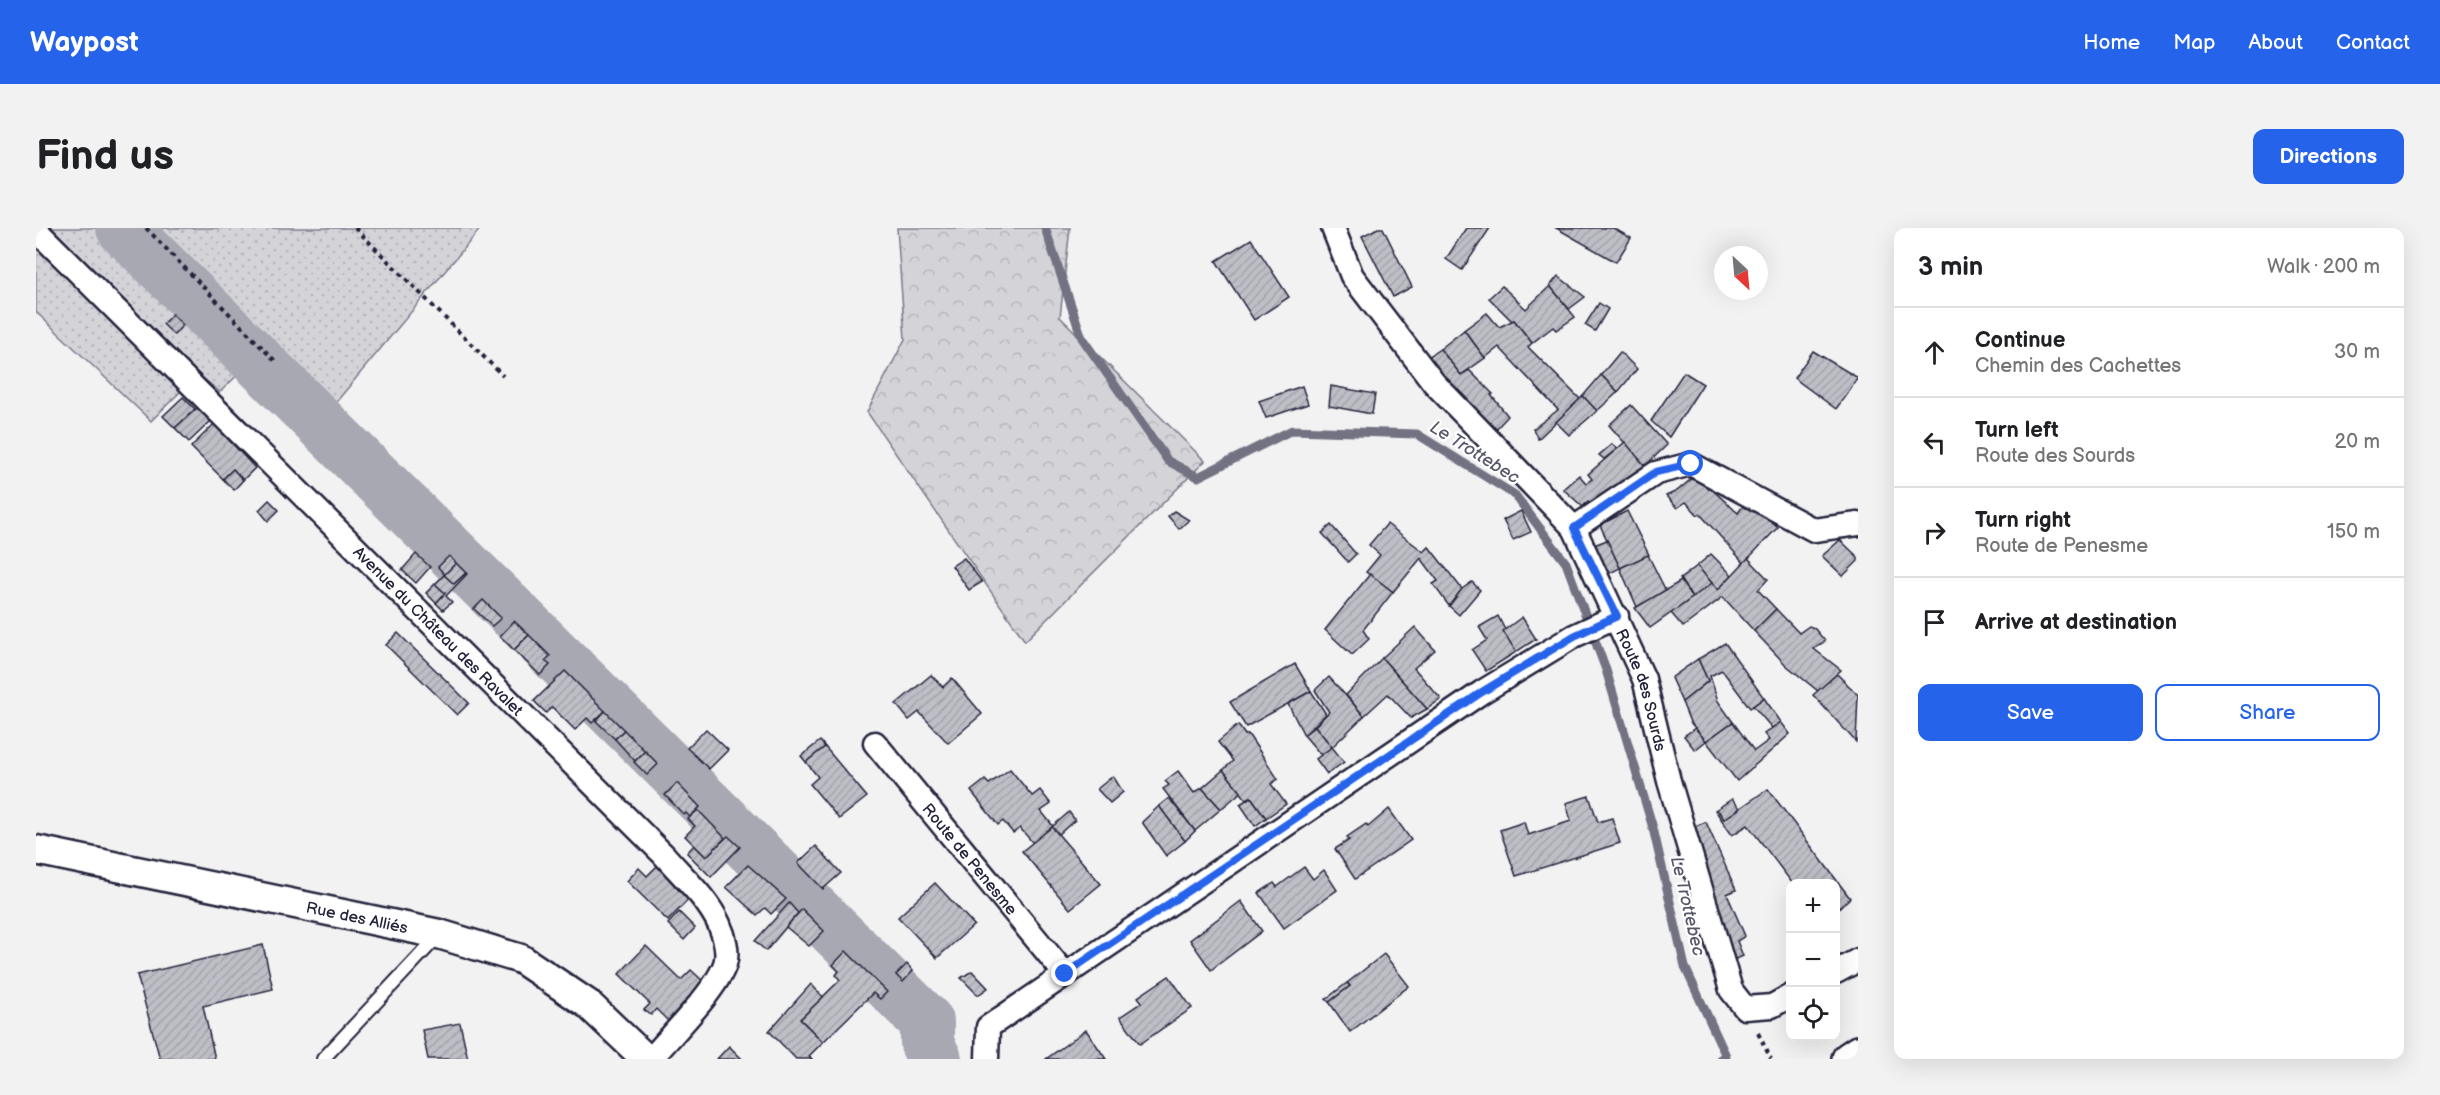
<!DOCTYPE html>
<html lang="en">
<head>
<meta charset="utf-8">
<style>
	:root { --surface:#fff; --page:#f2f2f2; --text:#202124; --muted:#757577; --line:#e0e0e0; --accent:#2563eb }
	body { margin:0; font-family:"Balsamiq Sans",sans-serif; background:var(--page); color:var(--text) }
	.controls { position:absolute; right:18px; bottom:18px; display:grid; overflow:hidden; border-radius:12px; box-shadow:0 6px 24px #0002 }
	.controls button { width:54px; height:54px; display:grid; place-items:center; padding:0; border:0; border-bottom:2px solid var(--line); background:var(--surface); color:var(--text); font:30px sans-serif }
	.compass { position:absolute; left:1678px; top:18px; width:54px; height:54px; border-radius:50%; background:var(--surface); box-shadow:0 6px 24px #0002; rotate:154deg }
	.stop { position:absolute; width:18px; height:18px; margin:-14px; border:4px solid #2563eb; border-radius:50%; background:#fff }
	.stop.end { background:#2563eb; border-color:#fff; box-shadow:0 2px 6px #0008 }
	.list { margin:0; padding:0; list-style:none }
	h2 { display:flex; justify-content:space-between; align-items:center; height:78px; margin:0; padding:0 24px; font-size:26px }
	h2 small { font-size:20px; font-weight:400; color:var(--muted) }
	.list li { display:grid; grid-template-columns:39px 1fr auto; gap:18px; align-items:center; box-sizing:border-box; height:90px; padding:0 24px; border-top:2px solid var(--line) }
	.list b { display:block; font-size:22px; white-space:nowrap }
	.list p { margin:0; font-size:20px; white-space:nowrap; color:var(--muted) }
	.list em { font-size:20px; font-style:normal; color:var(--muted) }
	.actions { display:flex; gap:12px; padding:18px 24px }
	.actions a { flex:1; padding:14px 0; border:2px solid var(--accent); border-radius:12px; text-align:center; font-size:21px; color:var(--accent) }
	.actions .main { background:var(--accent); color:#fff }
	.icon { flex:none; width:33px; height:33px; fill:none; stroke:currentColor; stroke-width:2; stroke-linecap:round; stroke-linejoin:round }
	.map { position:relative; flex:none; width:1822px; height:831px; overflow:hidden; border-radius:12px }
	header { display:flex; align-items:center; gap:36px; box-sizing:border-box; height:84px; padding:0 30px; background:var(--accent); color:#fff }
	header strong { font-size:28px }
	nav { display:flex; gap:33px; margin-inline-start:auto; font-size:21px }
	.intro { display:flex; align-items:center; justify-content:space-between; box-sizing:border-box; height:144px; padding:0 36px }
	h1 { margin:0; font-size:42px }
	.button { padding:15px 27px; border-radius:12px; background:var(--accent); color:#fff; font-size:21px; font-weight:700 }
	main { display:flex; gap:36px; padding:0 36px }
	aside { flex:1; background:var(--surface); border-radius:12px; box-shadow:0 6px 24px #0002 }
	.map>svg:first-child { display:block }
</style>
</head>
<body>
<header>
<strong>Waypost</strong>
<nav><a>Home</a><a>Map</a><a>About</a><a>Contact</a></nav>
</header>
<div class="intro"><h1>Find us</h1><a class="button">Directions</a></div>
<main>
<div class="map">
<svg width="1822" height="831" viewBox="0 0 1822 831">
	<defs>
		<pattern id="forest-crowns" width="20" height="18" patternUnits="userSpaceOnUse" patternTransform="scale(1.5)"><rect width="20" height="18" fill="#d3d3d8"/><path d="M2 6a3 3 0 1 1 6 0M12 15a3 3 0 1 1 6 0" fill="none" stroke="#b5b5ba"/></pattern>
		<pattern id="park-dots" width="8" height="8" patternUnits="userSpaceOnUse" patternTransform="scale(1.5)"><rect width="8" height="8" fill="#d3d3d8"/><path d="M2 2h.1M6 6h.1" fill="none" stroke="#b5b5ba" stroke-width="1.8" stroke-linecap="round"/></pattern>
		<pattern id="building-hatch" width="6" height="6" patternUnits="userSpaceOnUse" patternTransform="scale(1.5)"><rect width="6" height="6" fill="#bebec6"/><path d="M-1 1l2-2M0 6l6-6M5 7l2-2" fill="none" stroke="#a3a3ab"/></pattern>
	</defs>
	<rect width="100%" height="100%" fill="#f2f2f3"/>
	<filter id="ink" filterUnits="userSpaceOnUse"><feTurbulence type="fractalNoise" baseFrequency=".0167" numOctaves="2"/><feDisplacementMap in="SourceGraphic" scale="12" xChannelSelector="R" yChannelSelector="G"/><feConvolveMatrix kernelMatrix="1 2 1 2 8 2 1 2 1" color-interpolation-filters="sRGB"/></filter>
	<g filter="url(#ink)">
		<path fill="url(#forest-crowns)" stroke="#7a7a8a" stroke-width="1.5" d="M861 0H1034L1024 89 1169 233 989 413 831 184 869 111Z"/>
		<path fill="url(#park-dots)" stroke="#7a7a8a" stroke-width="1.5" d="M0 0H445L291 185 218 131 184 164 162 146 115 193 0 84Z"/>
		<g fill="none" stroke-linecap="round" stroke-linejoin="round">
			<path stroke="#727282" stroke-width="9" d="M1009 0 1046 110 1132 233 1162 249 1256 202 1381 206 1479 267 1530 335 1570 442 1617 600 1649 739 1690 828 1685 831"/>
			<path stroke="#a8a8b2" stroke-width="54" d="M87 0 891 794V816L899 831"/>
		</g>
		<g fill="url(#building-hatch)" stroke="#22223b" stroke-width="1.5">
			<path d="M1342 0H1347L1376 59 1357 69 1326 8Z"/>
			<path d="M1430 0H1454L1426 42 1410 31Z"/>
			<path d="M1520 0H1577L1595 10 1580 34Z"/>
			<path d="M1215 11 1253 69 1218 92 1180 33Z"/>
			<path d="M1522 48 1549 69 1533 81 1514 58Z"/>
			<path d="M1466 58 1490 81 1514 58 1539 89 1520 102 1517 99 1496 115 1478 92 1476 93 1453 70Z"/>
			<path d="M1563 75 1572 81 1559 103 1549 97Z"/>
			<path d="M1451 85 1463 99 1478 92 1496 115 1492 119 1544 171 1502 211 1497 201 1522 182 1463 119 1449 130 1428 102Z"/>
			<path d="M136 86 147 97 138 107 127 96Z"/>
			<path d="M1428 102 1449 130 1425 147 1404 121Z"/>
			<path d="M1404 121 1425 147 1433 142 1457 166 1455 167 1472 188 1460 201 1414 158 1392 129Z"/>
			<path d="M1777 123 1822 150 1800 181 1758 150Z"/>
			<path d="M1584 124 1601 141 1582 164 1565 147Z"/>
			<path d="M1648 144 1667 156 1633 209 1615 193Z"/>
			<path d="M1565 147 1582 164 1561 183 1547 168Z"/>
			<path d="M1266 158 1272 176 1230 190 1223 173Z"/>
			<path d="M1295 158 1339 166 1336 186 1293 178Z"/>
			<path d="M1547 168 1561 183 1533 207 1520 194Z"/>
			<path d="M147 169 159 181 139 200 127 188Z"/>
			<path d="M1595 177 1631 217 1609 238 1573 197Z"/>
			<path d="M163 178 176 192 153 214 139 200Z"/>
			<path d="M178 196 219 240 207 252 197 241 187 251 155 219Z"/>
			<path d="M1589 214 1609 238 1597 249 1556 278 1552 273 1547 279 1527 261 1543 247 1550 255 1556 251 1552 246Z"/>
			<path d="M1576 216 1581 221 1568 231 1563 227Z"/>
			<path d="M197 241 207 252 198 262 187 251Z"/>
			<path d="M1660 247 1702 285 1711 272 1742 299 1708 335 1664 286 1662 287 1650 274 1641 280 1630 268 1641 263Z"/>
			<path d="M233 272 243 282 232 293 223 282Z"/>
			<path d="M1138 283 1153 292 1143 301 1132 288Z"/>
			<path d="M1485 283 1495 304 1477 312 1467 292Z"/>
			<path d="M1591 283 1613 327 1584 340 1564 297Z"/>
			<path d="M1351 296 1388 324 1393 319 1426 361 1413 378 1397 356 1402 353 1385 330 1357 364 1330 344 1344 327 1333 317Z"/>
			<path d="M1295 297 1320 326 1312 334 1286 305Z"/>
			<path d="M1571 312 1584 340 1572 346 1558 317Z"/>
			<path d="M1804 312 1822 329V333L1807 348 1786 328Z"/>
			<path d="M380 326 394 339 380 355 366 342Z"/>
			<path d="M1675 326 1696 347 1682 362 1661 338Z"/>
			<path d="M1612 327 1630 363 1601 379 1584 340Z"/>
			<path d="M413 328 420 335 409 347 402 339Z"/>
			<path d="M928 330 946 354 933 362 916 338Z"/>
			<path d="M1712 330 1732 351 1722 362 1740 381 1718 403 1687 369 1647 399 1635 385 1676 355 1682 362Z"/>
			<path d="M420 335 430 345 418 356 408 347Z"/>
			<path d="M1661 338 1676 355 1656 370 1644 351Z"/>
			<path d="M430 345 431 346 410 368 416 374 407 382 400 375 409 365 399 356 408 347 418 356Z"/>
			<path d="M1334 346 1357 364 1327 402 1333 411 1316 427 1289 402Z"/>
			<path d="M1645 353 1656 370 1614 400 1599 380Z"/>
			<path d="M1436 354 1444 362 1423 387 1413 378 1426 361Z"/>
			<path d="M399 356 409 365 400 375 390 365Z"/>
			<path d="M447 372 465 390 456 398 438 381Z"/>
			<path d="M1740 381 1763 405 1773 398 1778 400 1789 413 1778 421 1805 442 1782 463 1750 437 1718 403Z"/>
			<path d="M1462 388 1480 424 1450 443 1436 422 1451 412 1443 399Z"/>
			<path d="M1486 389 1500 411 1480 424 1467 403Z"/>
			<path d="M478 393 493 407 478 422 464 408Z"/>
			<path d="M1379 399 1399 422 1378 440 1405 471 1391 481 1346 430Z"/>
			<path d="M362 405 433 475 421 487 350 417Z"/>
			<path d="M493 407 514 428 509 433 514 437 504 447 478 422Z"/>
			<path d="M1689 415 1728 470 1714 480 1686 442 1674 448 1682 473 1697 494 1670 513 1654 494 1646 474 1672 453 1662 431Z"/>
			<path d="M1346 430 1391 481 1375 490 1352 466 1328 488 1310 467Z"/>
			<path d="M1662 431 1672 453 1646 474 1635 450Z"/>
			<path d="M1259 436 1275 463 1210 499 1194 474Z"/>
			<path d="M529 443 569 483 556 495 551 490 539 502 516 479 510 485 498 473Z"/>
			<path d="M1801 446 1822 467 1820 514 1777 467Z"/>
			<path d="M895 447 907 459 916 450 946 486 912 515 883 484 873 492 860 476Z"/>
			<path d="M1293 449 1328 488 1296 519 1279 498 1293 484 1279 462Z"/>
			<path d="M1275 463 1290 486 1268 507 1252 476Z"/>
			<path d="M1728 470 1745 494 1736 500 1717 478Z"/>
			<path d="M569 483 588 502 579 511 560 493Z"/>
			<path d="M1697 494 1718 523 1733 512 1728 506 1745 494 1754 506 1701 553 1670 513Z"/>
			<path d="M1202 497 1209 507 1212 506 1242 551 1235 556 1250 576 1230 590 1215 569 1210 571 1187 542 1197 533 1182 514Z"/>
			<path d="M1279 498 1296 519 1285 527 1268 507Z"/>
			<path d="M1659 500 1670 513 1659 522 1648 508Z"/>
			<path d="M670 501 692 522 673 541 651 520Z"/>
			<path d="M588 502 609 523 599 533 579 511Z"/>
			<path d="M784 513 789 519 770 534 765 528Z"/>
			<path d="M789 519 831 569 803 591 774 556 782 549 770 534Z"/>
			<path d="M1296 519 1308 534 1291 546 1280 531Z"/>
			<path d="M609 523 622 536 611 547 598 534Z"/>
			<path d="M974 541 996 568 1004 562 1015 576 1005 583 1017 598 997 615 984 600 977 605 967 593 962 597 935 563 949 552 953 556Z"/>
			<path d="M1187 542 1205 564 1185 581 1166 560Z"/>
			<path d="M1142 543 1158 565 1166 560 1185 581 1159 603 1127 561 1133 557 1129 553Z"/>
			<path d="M1077 548 1087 564 1074 575 1061 561Z"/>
			<path d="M641 555 664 579 654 589 650 585 648 587 629 567Z"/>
			<path d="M1732 561 1814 670 1800 682V656H1757L1712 597 1696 607 1679 582 1681 581 1688 591Z"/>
			<path d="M1553 568 1562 594 1576 590 1584 615 1480 648 1464 602 1488 594 1492 607 1535 593 1530 575Z"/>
			<path d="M1215 569 1230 590 1219 598 1204 576Z"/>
			<path d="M1133 570 1159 603 1149 613 1123 578Z"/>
			<path d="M1696 571 1704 580 1688 591 1681 581Z"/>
			<path d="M1123 578 1149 613 1130 628 1106 594Z"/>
			<path d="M1353 581 1375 612 1319 651 1299 621 1313 612 1311 609 1330 596 1332 599Z"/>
			<path d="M662 582 689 610 670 629 649 608 659 598 652 591Z"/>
			<path d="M1033 584 1039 592 1023 606 1016 599Z"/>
			<path d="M1670 594 1700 662 1691 666 1709 708 1701 713 1707 728 1698 732 1669 656 1654 600Z"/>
			<path d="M1016 599 1065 656 1034 681 986 623Z"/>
			<path d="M692 608 704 619 675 649 651 625 658 617 670 629Z"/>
			<path d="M780 618 805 645 787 661 762 635Z"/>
			<path d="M712 637 750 671 735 686 729 680 721 687 690 659Z"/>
			<path d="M621 638 652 672 632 693 591 653 603 640 611 648Z"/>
			<path d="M1268 639 1277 651 1288 642 1301 662 1248 700 1223 665 1238 655 1241 659Z"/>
			<path d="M899 655 938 697 901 730 862 689Z"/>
			<path d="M1205 673 1226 703 1175 742 1154 712Z"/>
			<path d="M753 675 762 685 730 723 719 713Z"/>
			<path d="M766 681 788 703 773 718 750 699Z"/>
			<path d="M643 684 659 700 648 712 632 696Z"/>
			<path d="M227 717 237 761 167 778 179 831H124L101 747Z"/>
			<path d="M610 718 645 752 655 742 667 753 632 793 620 781 615 787 608 782 614 776 583 746Z"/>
			<path d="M810 723 851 764 844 771 837 765 787 814 764 791 804 752 800 747 803 743 797 737Z"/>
			<path d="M1348 726 1373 758 1314 804 1293 774 1314 758 1311 755Z"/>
			<path d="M871 736 877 743 867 754 860 747Z"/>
			<path d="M936 743 952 760 942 767 925 750Z"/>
			<path d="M1133 748 1156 780 1104 816 1084 789 1106 774 1102 769Z"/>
			<path d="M1311 755 1314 758 1293 774 1290 771Z"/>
			<path d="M775 756 787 769 764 791 787 814 773 828 776 831H760L733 803Z"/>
			<path d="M424 795 432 831H392L386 802Z"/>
			<path d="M1050 802 1070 831H1010Z"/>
			<path d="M693 818 706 831H681Z"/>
		</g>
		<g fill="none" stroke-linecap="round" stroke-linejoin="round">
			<g stroke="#22223b" stroke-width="16">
				<path id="service" d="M287 831 403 707"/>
			</g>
			<g stroke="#22223b" stroke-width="27">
				<g id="minor">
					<path id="s1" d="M1297 0 1316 48 1398 155 1538 300 1608 451 1633 553 1695 762 1709 780 1736 778 1754 768"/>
					<path id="s2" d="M0 2 628 627C647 649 671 670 683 696 688 707 693 724 689 736 680 763 634 808 615 831"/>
					<path d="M1538 300 1620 245 1655 236 1778 302 1822 296"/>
					<path id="s3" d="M839 515 1029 746"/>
					<path d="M1800 744 1822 732"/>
					<path d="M951 831 952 799 1446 464 1538 408 1581 388"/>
				</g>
			</g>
			<g stroke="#22223b" stroke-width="33">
				<g id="tertiary">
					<path id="s4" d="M0 622 403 706 485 731 552 776 610 831"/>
				</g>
			</g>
			<g stroke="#22223b" stroke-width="38">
				<path id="trunk" d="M1813 831 1822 825"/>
			</g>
			<g stroke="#22223b" stroke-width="4" stroke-dasharray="4.5 4.5" stroke-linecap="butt">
				<path d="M110 0 241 135"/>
				<path d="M319 0 467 148"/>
				<path d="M1722 805 1735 831"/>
			</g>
			<use href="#service" stroke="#fff" stroke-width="12"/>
			<use href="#minor" stroke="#fff" stroke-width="22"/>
			<use href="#tertiary" stroke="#fff" stroke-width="28"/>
			<use href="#trunk" stroke="#fff" stroke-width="33"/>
		</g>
	</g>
	<g fill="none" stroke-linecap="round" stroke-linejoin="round" filter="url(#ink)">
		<path stroke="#2563eb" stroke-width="8" d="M1029 746 1446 464 1538 408 1581 388 1538 300 1620 244 1655 236"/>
	</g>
	<g text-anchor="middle" stroke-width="4.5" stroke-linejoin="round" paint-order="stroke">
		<g font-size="16" fill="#22223b" stroke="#fff">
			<text dy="6" stroke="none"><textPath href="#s2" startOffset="568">Avenue du Château des Ravalet</textPath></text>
			<text dy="6" stroke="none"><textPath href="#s1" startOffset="564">Route des Sourds</textPath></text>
			<text dy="6" stroke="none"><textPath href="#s3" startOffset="150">Route de Penesme</textPath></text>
			<text dy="6" stroke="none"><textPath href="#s4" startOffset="328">Rue des Alliés</textPath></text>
		</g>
		<g font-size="18" font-style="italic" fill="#58586b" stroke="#fff">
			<text transform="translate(1439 224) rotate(32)" y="6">Le Trottebec</text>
			<text transform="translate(1652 678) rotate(77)" y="6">Le Trottebec</text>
		</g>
	</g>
</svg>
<div class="controls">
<button>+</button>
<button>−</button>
<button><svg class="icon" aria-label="locate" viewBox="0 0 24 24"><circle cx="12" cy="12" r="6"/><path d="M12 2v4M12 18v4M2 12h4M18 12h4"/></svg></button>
</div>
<svg class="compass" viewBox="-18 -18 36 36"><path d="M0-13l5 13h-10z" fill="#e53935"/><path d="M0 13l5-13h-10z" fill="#757577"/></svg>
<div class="stop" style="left:1655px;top:236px"></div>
<div class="stop end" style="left:1029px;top:746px"></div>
</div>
<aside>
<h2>3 min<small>Walk · 200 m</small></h2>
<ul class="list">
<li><svg class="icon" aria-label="ahead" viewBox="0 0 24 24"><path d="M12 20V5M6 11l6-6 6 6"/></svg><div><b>Continue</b><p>Chemin des Cachettes</p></div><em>30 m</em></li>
<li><svg class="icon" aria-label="left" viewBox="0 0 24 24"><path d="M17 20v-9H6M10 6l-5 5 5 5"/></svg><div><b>Turn left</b><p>Route des Sourds</p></div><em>20 m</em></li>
<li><svg class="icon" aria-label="right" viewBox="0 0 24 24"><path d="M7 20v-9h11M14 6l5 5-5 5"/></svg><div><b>Turn right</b><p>Route de Penesme</p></div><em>150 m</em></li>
<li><svg class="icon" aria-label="arrive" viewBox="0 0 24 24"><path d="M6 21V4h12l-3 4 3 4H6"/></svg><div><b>Arrive at destination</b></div></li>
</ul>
<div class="actions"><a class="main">Save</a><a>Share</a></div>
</aside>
</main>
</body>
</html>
